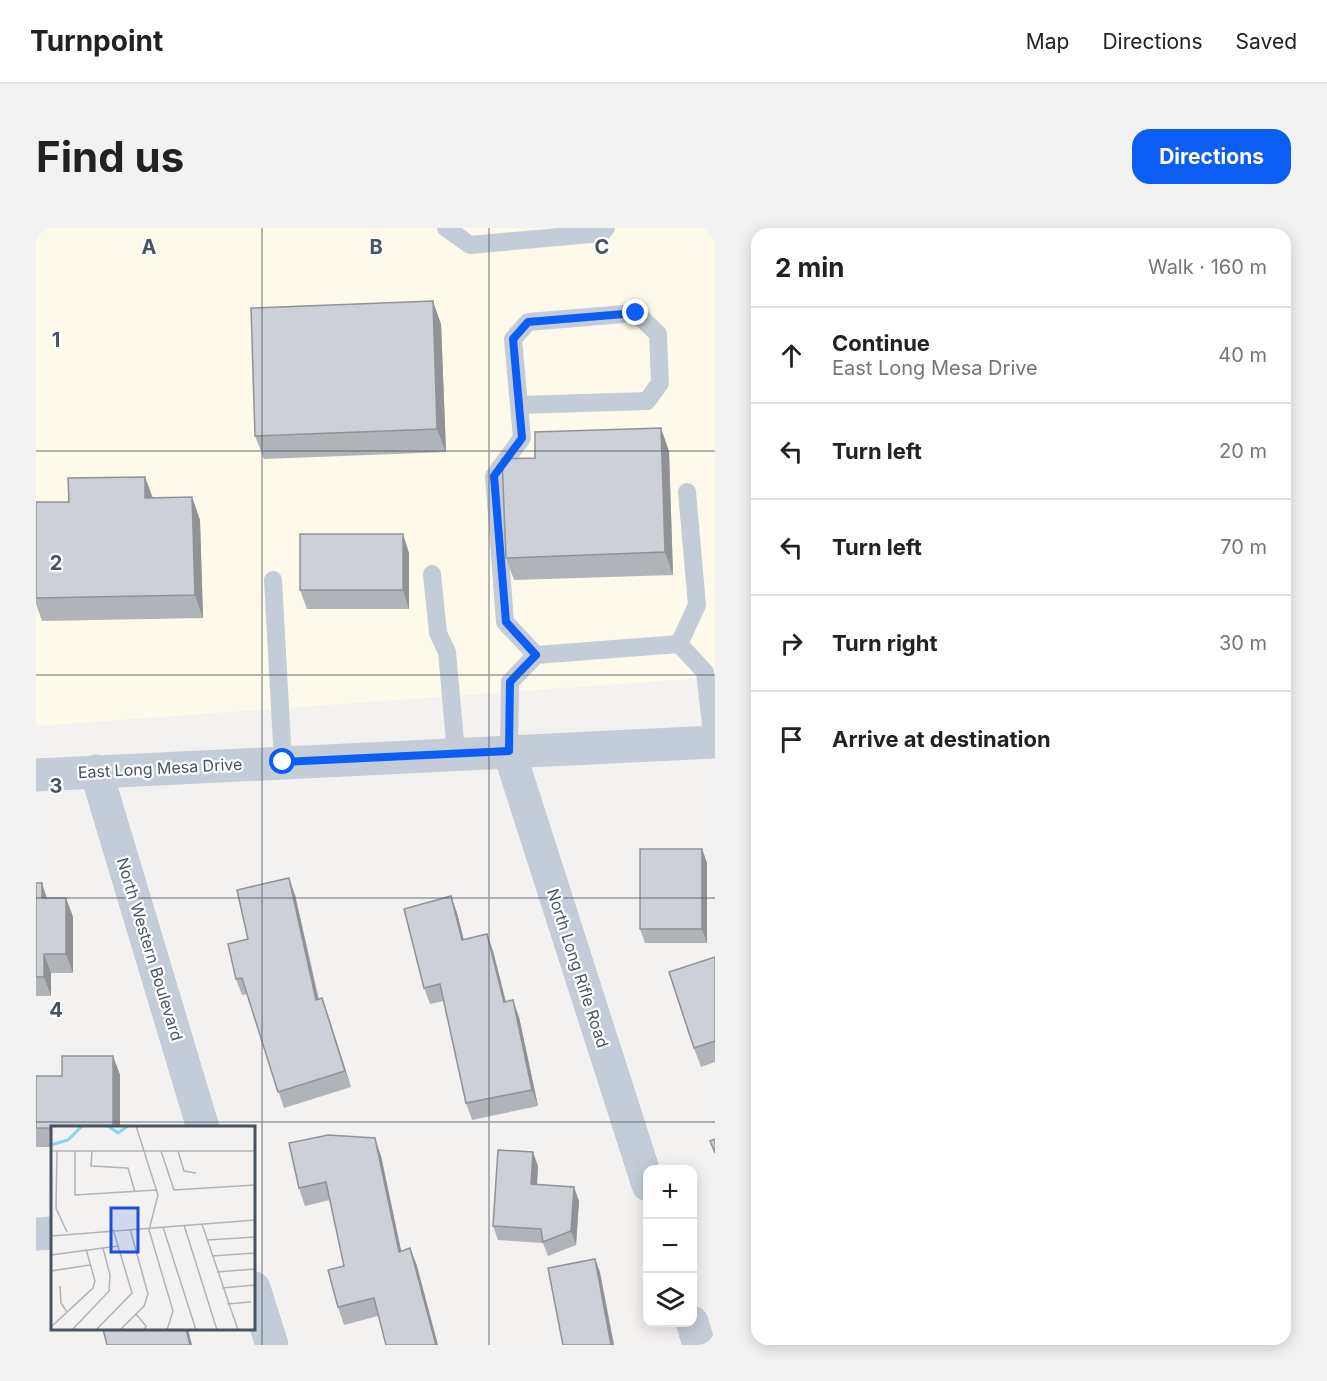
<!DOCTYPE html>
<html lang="en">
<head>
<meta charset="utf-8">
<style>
	:root { --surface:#fff; --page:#f2f2f2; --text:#222; --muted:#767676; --line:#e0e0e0; --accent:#0c5df3 }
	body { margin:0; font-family:Inter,sans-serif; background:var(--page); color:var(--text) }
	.controls { position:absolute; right:18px; bottom:18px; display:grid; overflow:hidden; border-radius:12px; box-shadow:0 3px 15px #0003 }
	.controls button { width:54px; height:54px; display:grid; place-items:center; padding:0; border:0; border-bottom:2px solid var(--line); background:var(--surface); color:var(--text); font:30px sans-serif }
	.stop { position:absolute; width:18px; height:18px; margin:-14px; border:4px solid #0c5df3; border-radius:50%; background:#fff }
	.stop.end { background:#0c5df3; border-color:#fff; box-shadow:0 2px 6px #0008 }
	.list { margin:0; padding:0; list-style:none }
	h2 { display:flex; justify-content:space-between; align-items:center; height:78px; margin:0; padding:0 24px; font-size:26px }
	h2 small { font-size:20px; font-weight:400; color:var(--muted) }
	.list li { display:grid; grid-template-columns:39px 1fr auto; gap:18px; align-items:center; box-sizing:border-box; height:96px; padding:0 24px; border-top:2px solid var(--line) }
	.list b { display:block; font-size:22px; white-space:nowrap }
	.list p { margin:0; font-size:20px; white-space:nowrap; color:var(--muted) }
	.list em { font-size:20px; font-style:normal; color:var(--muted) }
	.icon { flex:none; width:33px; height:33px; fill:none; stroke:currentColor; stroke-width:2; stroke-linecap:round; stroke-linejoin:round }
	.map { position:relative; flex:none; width:679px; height:1117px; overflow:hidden; border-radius:18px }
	header { display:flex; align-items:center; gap:36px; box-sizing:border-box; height:84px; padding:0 30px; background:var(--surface); border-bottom:2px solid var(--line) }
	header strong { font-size:28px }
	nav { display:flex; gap:33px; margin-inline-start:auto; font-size:21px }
	.intro { display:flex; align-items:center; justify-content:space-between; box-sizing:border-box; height:144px; padding:0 36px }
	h1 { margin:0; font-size:42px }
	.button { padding:15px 27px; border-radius:18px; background:var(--accent); color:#fff; font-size:21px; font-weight:700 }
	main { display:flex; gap:36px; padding:0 36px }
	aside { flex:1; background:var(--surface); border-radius:18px; box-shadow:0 3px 15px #0003 }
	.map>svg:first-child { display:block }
</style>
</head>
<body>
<header>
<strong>Turnpoint</strong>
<nav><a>Map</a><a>Directions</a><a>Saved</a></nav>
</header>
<div class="intro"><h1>Find us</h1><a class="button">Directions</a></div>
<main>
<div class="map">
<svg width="679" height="1117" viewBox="0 0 679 1117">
	<rect width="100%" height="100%" fill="#f4f1f1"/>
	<path fill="#fefaeb" d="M0 0H679V449L0 498Z"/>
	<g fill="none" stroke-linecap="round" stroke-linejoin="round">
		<g stroke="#c4ccd7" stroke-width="18">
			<path d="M410 0 434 17 566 5 570 0"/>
			<path d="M483 177 611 173 624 155 622 106 600 85 492 94 477 111 486 210 458 248 469 394 500 427"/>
			<path d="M396 346 402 405 411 424 420 525"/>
			<path d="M237 352 247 534"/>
			<path d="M643 416 661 377 651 264"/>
			<path d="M473 523 474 454 500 427 643 416 669 444 677 514"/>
		</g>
		<g stroke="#c4ccd7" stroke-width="33">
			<path d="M473 523 612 957"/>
			<path d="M60 543 167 900"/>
			<path d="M0 1006 16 1005"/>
			<path d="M218 1060 236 1117"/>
			<path d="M656 1094 663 1117"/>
		</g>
		<path stroke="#c4ccd7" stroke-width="33" d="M0 547 679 514"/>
	</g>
	<g fill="#b0b3b8">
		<path d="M405 96 410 224 228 231 219 208Z"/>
		<path d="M633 223 637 347 478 352 470 330 499 230Z"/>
		<path d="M109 249 117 270 156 269 164 292 167 390 6 393 0 376V274H33Z"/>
		<path d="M373 325V381H271L264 362Z"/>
		<path d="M666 621 671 635V715H609L604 701Z"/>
		<path d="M0 655 11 670H30L37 689V745H15V768H0Z"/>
		<path d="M259 667 283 771 292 787 315 859 248 880 211 766 206 767 200 751 212 711Z"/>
		<path d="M415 668 421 685 428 712 457 723 470 774 483 789 502 878 436 892 430 875 408 773 394 776 388 760Z"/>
		<path d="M679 729V834L665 839 658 820Z"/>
		<path d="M77 828 84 847V900H16V919H0V848H26Z"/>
		<path d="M345 928 365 1023 374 1020 381 1038 342 1088 308 1097 302 1079 308 1038 294 972 269 978 263 960Z"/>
		<path d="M502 938 501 957 543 973 540 1017 512 1028 507 1015 462 1012 457 998Z"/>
	</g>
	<g fill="#909296">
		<path d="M397 73 405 96 410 224 401 201Z"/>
		<path d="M625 200 633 223 637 347 629 324Z"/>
		<path d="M109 249 117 271 109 270Z"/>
		<path d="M156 269 164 292 167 390 159 367Z"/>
		<path d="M367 306 373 325V381L367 362Z"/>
		<path d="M666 621 671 635V715L666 701Z"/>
		<path d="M253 650 259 667 286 789 280 772Z"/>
		<path d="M6 655 12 674 6 670Z"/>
		<path d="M415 668 421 685 432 729 426 712Z"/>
		<path d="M30 670 37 689V745L30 726Z"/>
		<path d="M451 706 457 723 474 791 468 774Z"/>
		<path d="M8 726 15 745V768L8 749Z"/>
		<path d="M286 770 292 787 315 859 309 843Z"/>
		<path d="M477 772 483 789 502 878 496 862Z"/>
		<path d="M77 828 84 847V900H77Z"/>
		<path d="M339 910 345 928 369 1041 363 1024Z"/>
		<path d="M497 924 502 938 500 970 495 956Z"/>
		<path d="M538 959 543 973 540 1017 535 1003Z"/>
		<path d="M374 1020 381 1038 402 1117H400Z"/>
		<path d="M559 1031 564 1044 578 1117H575Z"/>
		<path d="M150 1101H152L156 1117H154Z"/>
	</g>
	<g fill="#cdd0d6" stroke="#909296" stroke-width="1.5">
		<path d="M397 73 401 201 219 208 215 80Z"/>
		<path d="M625 200 629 324 470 330 466 231 499 230V204Z"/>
		<path d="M109 249V270L156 269 159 367 0 370V274H33L32 250Z"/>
		<rect x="264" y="306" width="103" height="56"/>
		<rect x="604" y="621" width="62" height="80"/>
		<path d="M253 650 280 772 286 770 309 843 242 864 206 750 200 751 192 716 212 711 201 662Z"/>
		<path d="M0 655H6V670H30V726H8V749H0Z"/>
		<path d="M415 668 426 712 451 706 468 774 477 772 496 862 430 875 404 756 388 760 368 681Z"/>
		<path d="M679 729V813L658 820 633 744Z"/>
		<path d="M26 828H77V900H0V848H26Z"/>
		<path d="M292 907 339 910 363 1024 374 1020 400 1117H350L338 1070 302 1079 292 1042 308 1038 290 954 263 960 253 915Z"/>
		<path d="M679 911V925L674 913Z"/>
		<path d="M462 922 497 924 495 956 538 959 535 1003 507 1014 505 1001 457 998Z"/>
		<path d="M559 1031 575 1117H527L512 1040Z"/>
		<path d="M67 1101H150L154 1117H71Z"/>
	</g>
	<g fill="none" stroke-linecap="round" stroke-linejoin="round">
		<path stroke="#0c5df3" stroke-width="8" d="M247 534 473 523 474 454 500 427 470 394 458 248 486 210 477 111 492 94 600 85"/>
	</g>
	<path fill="none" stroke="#485360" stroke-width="1.5" stroke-opacity="0.55" d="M226 0V1117M453 0V1117M0 223H679M0 447H679M0 670H679M0 894H679"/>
	<g text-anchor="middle" stroke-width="4.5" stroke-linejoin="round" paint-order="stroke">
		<g font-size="16" fill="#485360" stroke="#fff">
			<text transform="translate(124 540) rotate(-3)" y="6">East Long Mesa Drive</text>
			<text transform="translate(114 721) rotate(73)" y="6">North Western Boulevard</text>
			<text transform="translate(542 740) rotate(72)" y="6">North Long Rifle Road</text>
		</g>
	</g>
	<g transform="translate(15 898)">
		<rect width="204" height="204" fill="#f4f1f1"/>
		<path fill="none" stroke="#88d3f3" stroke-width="3" d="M57 0 67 7 77 0M0 19 17 14 31 0"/>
		<path fill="none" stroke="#afb2b7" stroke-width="1.5" d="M85 0 107 69 98 104 122 185 116 204M0 25H204M6 25 5 82 16 106M24 25V69L106 64M41 25 40 40 77 42 84 66M110 25 123 64 204 59M127 25 133 45 145 47M151 98 187 204M133 99 166 204M112 101 145 204M0 110 204 94M156 114 204 111M0 129 67 120M161 130 204 127M0 145 39 139M166 146 204 143M9 160 10 177 16 186M171 162 204 159M176 178 200 176M85 188 95 200 93 204M0 201 42 162 44 155 35 123M21 204 58 165 59 149 52 122M45 204 81 167 62 103M69 204 93 180 97 168 79 103"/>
		<path fill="#1d4ed8" fill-opacity="0.15" stroke="#1d4ed8" stroke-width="3" d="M60 82H87V126H60Z"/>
		<rect width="204" height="204" fill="none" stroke="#485360" stroke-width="3"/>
	</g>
	<g font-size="20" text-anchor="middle" font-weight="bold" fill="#485360" stroke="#fff" stroke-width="4.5" stroke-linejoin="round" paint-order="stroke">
		<text x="113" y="26">A</text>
		<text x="340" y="26">B</text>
		<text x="566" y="26">C</text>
		<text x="20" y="119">1</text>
		<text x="20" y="342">2</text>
		<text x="20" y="565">3</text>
		<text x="20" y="789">4</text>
	</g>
</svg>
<div class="controls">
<button>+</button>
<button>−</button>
<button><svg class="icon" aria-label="layers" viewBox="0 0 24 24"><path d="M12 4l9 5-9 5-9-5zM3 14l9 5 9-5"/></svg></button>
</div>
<div class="stop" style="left:247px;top:534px"></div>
<div class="stop end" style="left:600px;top:85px"></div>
</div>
<aside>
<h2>2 min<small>Walk · 160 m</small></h2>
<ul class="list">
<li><svg class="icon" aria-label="ahead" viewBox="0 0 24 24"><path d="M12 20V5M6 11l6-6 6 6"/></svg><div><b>Continue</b><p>East Long Mesa Drive</p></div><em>40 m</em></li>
<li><svg class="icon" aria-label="left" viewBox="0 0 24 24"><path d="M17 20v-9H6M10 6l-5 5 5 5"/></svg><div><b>Turn left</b></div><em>20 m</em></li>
<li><svg class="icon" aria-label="left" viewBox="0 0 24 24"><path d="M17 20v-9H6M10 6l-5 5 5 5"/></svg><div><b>Turn left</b></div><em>70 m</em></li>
<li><svg class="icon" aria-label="right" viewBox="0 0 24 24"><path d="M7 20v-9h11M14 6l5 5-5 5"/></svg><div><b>Turn right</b></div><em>30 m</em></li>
<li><svg class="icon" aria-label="arrive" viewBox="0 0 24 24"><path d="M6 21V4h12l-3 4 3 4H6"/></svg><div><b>Arrive at destination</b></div></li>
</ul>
</aside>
</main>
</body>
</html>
